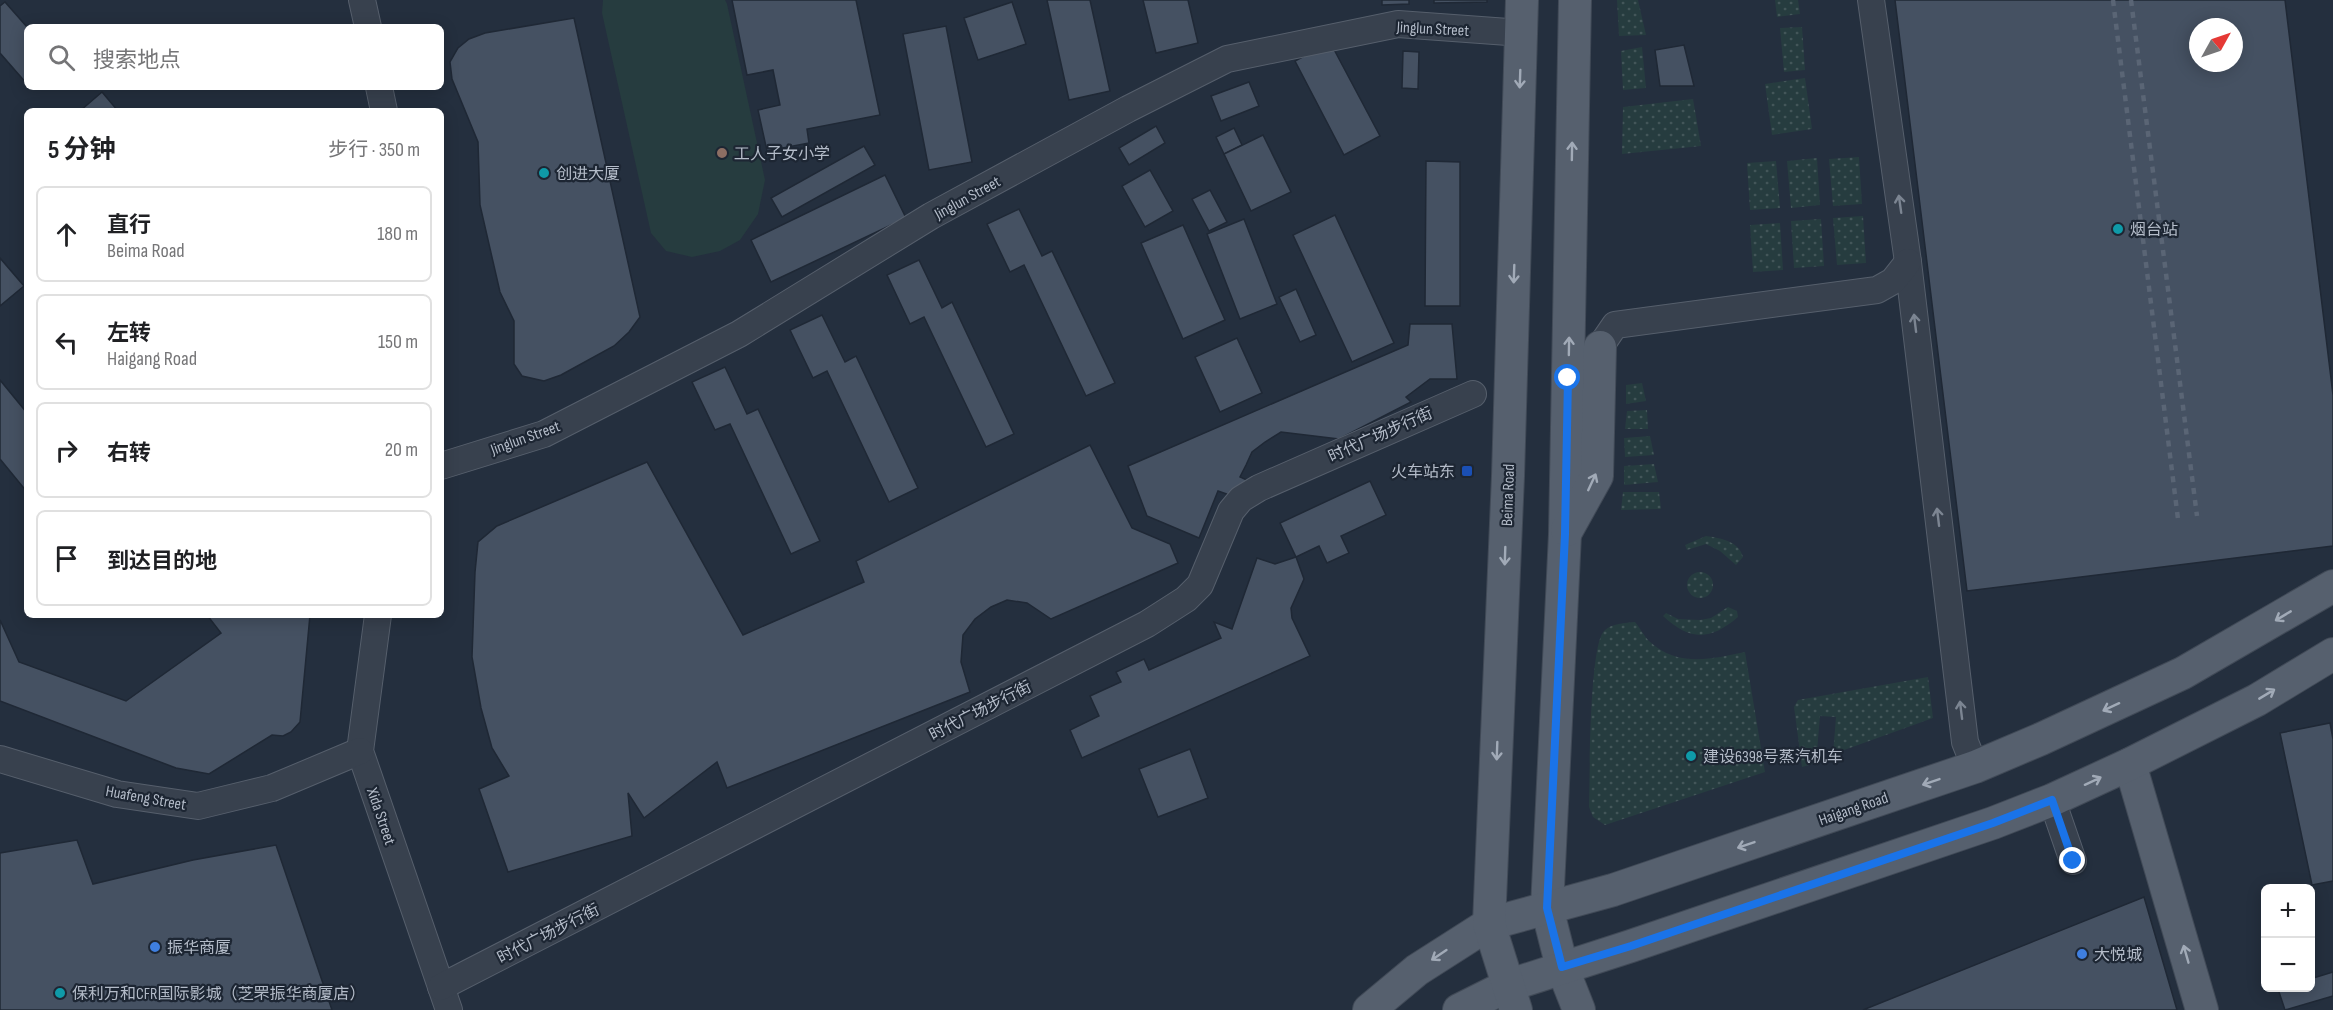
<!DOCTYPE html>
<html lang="zh">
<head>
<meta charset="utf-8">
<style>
	:root { --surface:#fff; --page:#f6f6f6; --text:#202124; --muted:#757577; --line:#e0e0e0 }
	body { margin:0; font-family:"Sofia Sans Condensed","Noto Sans SC",sans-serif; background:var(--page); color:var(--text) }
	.controls { position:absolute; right:18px; bottom:18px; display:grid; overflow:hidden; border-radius:9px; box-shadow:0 3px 15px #0003 }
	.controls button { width:54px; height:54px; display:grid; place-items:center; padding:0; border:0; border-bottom:2px solid var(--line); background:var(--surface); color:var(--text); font:30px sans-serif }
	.compass { position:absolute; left:2189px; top:18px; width:54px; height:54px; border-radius:50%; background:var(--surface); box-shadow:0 3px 15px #0003; rotate:50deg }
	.stop { position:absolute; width:18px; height:18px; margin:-14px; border:4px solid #1a73e8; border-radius:50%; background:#fff }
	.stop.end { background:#1a73e8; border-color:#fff; box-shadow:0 2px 6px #0008 }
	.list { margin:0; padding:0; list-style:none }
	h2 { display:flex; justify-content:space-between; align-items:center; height:78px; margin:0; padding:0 24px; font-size:26px }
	h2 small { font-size:20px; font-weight:400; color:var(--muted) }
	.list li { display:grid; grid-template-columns:39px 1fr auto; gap:18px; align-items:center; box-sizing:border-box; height:96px; margin:0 12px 12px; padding:0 12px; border:2px solid var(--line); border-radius:9px }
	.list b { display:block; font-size:22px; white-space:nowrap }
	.list p { margin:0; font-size:20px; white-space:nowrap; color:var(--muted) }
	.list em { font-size:20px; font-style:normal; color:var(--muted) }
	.icon { flex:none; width:33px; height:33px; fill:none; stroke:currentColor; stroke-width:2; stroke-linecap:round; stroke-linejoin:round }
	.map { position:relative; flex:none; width:2333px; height:1010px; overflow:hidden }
	.search { position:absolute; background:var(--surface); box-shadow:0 3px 15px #0003; left:24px; top:24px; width:420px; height:66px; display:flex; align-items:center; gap:15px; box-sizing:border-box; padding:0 21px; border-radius:9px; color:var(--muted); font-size:22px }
	.panel { position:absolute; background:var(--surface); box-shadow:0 3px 15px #0003; left:24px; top:108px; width:420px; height:510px; border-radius:9px }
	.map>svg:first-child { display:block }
</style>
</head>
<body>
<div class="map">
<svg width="2333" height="1010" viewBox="0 0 2333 1010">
	<defs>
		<pattern id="grass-dots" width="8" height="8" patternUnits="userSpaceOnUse" patternTransform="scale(1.5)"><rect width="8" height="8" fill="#263c3f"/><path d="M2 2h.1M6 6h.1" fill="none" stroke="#435659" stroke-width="1.8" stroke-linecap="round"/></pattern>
	</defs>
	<rect width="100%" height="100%" fill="#242f3e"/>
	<g fill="url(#grass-dots)">
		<path d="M1617 0H1638L1646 35 1619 36Z"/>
		<path d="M1775 0H1798L1800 14 1777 17Z"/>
		<path d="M1802 27 1805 70 1784 72 1780 28Z"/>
		<path d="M1642 47 1646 88 1623 90 1621 51Z"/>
		<path d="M1805 78 1812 129 1772 135 1765 84Z"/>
		<path d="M1693 99 1701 146 1622 154 1623 107Z"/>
		<path d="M1859 157 1862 204 1833 206 1829 159Z"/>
		<path d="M1817 158 1820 205 1791 208 1787 161Z"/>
		<path d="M1776 161 1780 208 1750 210 1747 163Z"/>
		<path d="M1863 216 1866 263 1837 265 1833 218Z"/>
		<path d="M1821 219 1824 266 1794 268 1791 221Z"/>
		<path d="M1780 223 1783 270 1753 272 1750 225Z"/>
		<path d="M1642 383 1646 401 1626 404V385Z"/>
		<path d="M1647 410 1648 429H1625L1627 411Z"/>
		<path d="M1650 436 1654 455 1625 457 1624 438Z"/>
		<path d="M1654 464 1658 482 1624 485V466Z"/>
		<path d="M1623 492H1659L1661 509 1621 510Z"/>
		<path d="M1706 536C1720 538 1739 541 1743 557L1736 565 1720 551 1706 544 1687 550 1685 545Z"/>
		<circle cx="1700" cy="585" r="13"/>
		<path d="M1728 607 1737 611 1738 617C1710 641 1690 641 1663 616L1666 613 1678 619 1700 620 1711 618Z"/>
		<path d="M1635 622C1640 628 1644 636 1649 641 1678 668 1711 659 1745 652L1765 772 1605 825 1593 817 1589 807C1590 778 1589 647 1604 631 1612 623 1625 623 1635 622Z"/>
		<path d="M1928 677 1933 718 1833 754 1836 717 1820 716 1816 763 1802 767 1794 707 1798 700Z"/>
	</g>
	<path fill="#263c3f" d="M603 0H725L727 4 765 180 758 214 740 240 720 251 692 257 666 251 651 233 602 13Z"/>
	<g fill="#455162" stroke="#1f2835" stroke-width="1.5" fill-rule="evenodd">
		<path d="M732 0H856L880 115 807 129 809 143 767 151 758 110 780 105 773 70 747 75Z"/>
		<path d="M1047 0H1090L1110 91 1069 100Z"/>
		<path d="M1143 0H1188L1198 43 1156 53Z"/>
		<path d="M1382 0H1409V4L1382 5Z"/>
		<path d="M1434 0H1487V2L1434 3Z"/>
		<path d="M1895 0H2285L2333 395V546L1967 591ZM2198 27H2234V63H2198Z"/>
		<path d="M5 2 27 27V84L0 53V6Z"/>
		<path d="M1012 2 1026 44 978 60 964 18Z"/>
		<path d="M574 18 640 317 629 332 614 346 561 375 544 381 522 376 514 364V321L500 292 480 205 478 142 452 79 450 62 458 48 469 39 485 33Z"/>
		<path d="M946 26 972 162 929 170 903 34Z"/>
		<path d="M1330 42 1380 136 1344 155 1295 61Z"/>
		<path d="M1684 45 1694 86H1660L1655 50Z"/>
		<path d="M1403 51 1419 52 1418 89 1402 88Z"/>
		<path d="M1249 82 1259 106 1221 121 1211 96Z"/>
		<path d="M102 92 118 111H80Z"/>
		<path d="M1156 126 1165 143 1129 165 1119 148Z"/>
		<path d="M1234 128 1242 145 1224 154 1216 137Z"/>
		<path d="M1263 135 1291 192 1251 211 1224 154Z"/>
		<path d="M864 146 875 165 782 217 771 198Z"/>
		<path d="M1426 161 1460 162V306H1425Z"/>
		<path d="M1150 170 1173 211 1145 227 1122 186Z"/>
		<path d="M885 175 906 218 771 282 751 240Z"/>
		<path d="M1210 190 1227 222 1209 231 1192 199Z"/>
		<path d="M1019 209 1042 256 1052 251 1115 383 1086 396 1024 265 1010 272 987 224Z"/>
		<path d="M1335 215 1394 343 1352 362 1293 235Z"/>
		<path d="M1244 219 1277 304 1240 319 1207 234Z"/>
		<path d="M1183 225 1225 320 1183 339 1141 243Z"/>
		<path d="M0 258 24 286 0 306Z"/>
		<path d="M919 260 942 308 952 302 1014 434 986 447 924 317 910 324 887 275Z"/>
		<path d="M1296 289 1316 335 1300 342 1279 297Z"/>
		<path d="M822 315 845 362 856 356 918 488 889 502 827 371 813 378 790 330Z"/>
		<path d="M1410 324H1452L1457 379H1430L1406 397 1411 402 1339 439 1281 432 1265 442 1252 452 1246 465 1240 477 1249 481 1238 498 1218 491 1199 538 1147 516 1128 466 1408 345Z"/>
		<path d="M1237 338 1262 393 1220 412 1195 357Z"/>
		<path d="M725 367 747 414 758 409 820 541 791 554 730 424 715 430 692 382Z"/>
		<path d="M0 380 27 413V492L0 459Z"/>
		<path d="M1090 445 1132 528 1170 544 1178 563 1051 619 1027 603 1007 600 991 607 975 619 963 635 961 662 970 692 727 788 717 762 644 818 628 793 632 836 508 872 479 789 509 776 492 748 481 708 472 657 475 572 478 542 497 526 647 462 743 635 864 582 856 561Z"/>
		<path d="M1370 481 1386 515 1341 536 1349 553 1327 563 1319 546 1296 557 1280 523Z"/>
		<path d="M1296 557 1304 579 1291 608 1292 618 1310 656 1082 758 1070 730 1099 716 1090 696 1121 682 1116 672 1144 659 1149 670 1221 638 1214 622 1232 629 1257 558 1275 564Z"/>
		<path d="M207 615H310L300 722 291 732 283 736 272 735 209 774 176 768 0 701V620L19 662 126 701 221 633Z"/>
		<path d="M2330 723 2333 739V881L2312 885 2280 733Z"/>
		<path d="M1190 749 1208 798 1158 817 1139 769Z"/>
		<path d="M77 840 93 884 193 860 276 845 332 1010H0V853Z"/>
		<path d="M2144 897 2177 1010H1863Z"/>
		<path d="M2333 972V996L2285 1010 2278 989 2310 988V979Z"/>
	</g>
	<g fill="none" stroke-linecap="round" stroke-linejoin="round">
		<g stroke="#565f6c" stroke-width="28">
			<g id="minor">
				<path d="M362 0 368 27"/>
				<path d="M1871 0 1908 262 1965 742 1975 767"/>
				<path d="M379 87 384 111"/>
				<path d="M1600 347 1615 325 1877 290 1893 281 1908 262"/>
				<path d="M441 466 544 434 739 334 931 216 1128 109 1227 59 1398 24 1522 33"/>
				<path d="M378 615 360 751 449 1010"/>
				<path d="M0 759 117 794 198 806 272 788 360 751"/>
				<path d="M2052 800 2073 861"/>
				<path d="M441 987 1147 624 1186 599 1200 585 1231 511 1241 499 1259 488 1473 394"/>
			</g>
		</g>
		<g stroke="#414a57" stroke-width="34">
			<g id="major">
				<path d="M1575 0 1565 534 1547 908 1562 967 1579 1010"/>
				<path d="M1567 530 1597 476 1600 347"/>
				<path d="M2130 764 2202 1010"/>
				<path d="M1369 1010 1417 970 1489 924 1613 890 1975 767 2041 739 2183 673 2333 586"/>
				<path d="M1459 1010 1507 986 1631 946 1993 823 2052 800 2130 764 2257 700 2333 654"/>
				<path d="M1516 1010 1489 924 1508 476 1522 0"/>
			</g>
		</g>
		<use href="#minor" stroke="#38414e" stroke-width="26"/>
		<use href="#major" stroke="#56606e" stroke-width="32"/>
		<g stroke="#5a6575" stroke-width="4.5" stroke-dasharray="6 6" stroke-linecap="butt">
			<path d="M2113 0 2178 519"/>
			<path d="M2131 0 2197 516"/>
		</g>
	</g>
	<defs><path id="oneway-shaft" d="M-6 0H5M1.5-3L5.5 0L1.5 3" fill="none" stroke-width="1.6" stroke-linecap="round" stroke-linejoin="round" transform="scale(1.5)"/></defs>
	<g stroke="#a1aab7">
		<use href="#oneway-shaft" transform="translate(1520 79) rotate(92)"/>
		<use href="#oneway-shaft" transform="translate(1572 151) rotate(-89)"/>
		<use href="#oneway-shaft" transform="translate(1514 274) rotate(92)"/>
		<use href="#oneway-shaft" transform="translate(1569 346) rotate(-89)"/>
		<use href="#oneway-shaft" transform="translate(1592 482) rotate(-65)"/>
		<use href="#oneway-shaft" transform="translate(1505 556) rotate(92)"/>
		<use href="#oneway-shaft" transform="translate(2283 616) rotate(149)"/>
		<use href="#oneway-shaft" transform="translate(2267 694) rotate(-31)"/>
		<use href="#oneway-shaft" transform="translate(2111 707) rotate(155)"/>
		<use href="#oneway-shaft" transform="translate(1497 751) rotate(92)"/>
		<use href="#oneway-shaft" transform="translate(2093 781) rotate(-25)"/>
		<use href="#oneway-shaft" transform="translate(1931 782) rotate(161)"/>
		<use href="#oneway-shaft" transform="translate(1746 845) rotate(161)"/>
		<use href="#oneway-shaft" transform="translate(2186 954) rotate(-106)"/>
		<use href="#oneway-shaft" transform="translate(1439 955) rotate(146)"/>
	</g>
	<g stroke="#7c8592">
		<use href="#oneway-shaft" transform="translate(1900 204) rotate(-98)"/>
		<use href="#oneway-shaft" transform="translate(1915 323) rotate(-97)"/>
		<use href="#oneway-shaft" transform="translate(1938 517) rotate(-97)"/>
		<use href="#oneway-shaft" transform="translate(1961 710) rotate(-97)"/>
	</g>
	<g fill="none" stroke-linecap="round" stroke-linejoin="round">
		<path stroke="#1a73e8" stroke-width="8" d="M1568 378 1565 534 1547 908 1562 967 1631 946 1993 823 2052 800 2073 861"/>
	</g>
	<circle fill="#8d6e63" stroke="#1d2633" stroke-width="2" cx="722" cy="153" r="6"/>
	<g fill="#0f9aa8" stroke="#1d2633" stroke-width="2">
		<circle cx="544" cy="173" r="6"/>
		<circle cx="2118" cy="229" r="6"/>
		<circle cx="1691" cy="756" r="6"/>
		<circle cx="60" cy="993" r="6"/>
	</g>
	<rect fill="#1a4fb4" stroke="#1d2633" stroke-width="2" x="1461" y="465" width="12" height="12" rx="3"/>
	<g fill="#3f7fe0" stroke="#1d2633" stroke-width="2">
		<circle cx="155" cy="947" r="6"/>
		<circle cx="2082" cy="954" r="6"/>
	</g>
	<g text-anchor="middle" stroke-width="4.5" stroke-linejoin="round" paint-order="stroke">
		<g font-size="16" fill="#b4bcc9" stroke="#1d2633">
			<text transform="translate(1433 28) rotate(3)" y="6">Jinglun Street</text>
			<text transform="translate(967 197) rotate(-29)" y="6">Jinglun Street</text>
			<text transform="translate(1380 434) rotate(-24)" y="6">时代广场步行街</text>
			<text transform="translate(525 437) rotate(-20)" y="6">Jinglun Street</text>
			<text transform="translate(1507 495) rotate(-88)" y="6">Beima Road</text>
			<text transform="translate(980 710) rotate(-27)" y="6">时代广场步行街</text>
			<text transform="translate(146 797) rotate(10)" y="6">Huafeng Street</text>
			<text transform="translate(1853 808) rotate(-19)" y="6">Haigang Road</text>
			<text transform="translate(382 816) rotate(71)" y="6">Xida Street</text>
			<text transform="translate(548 933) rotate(-27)" y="6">时代广场步行街</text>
		</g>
		<g font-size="16" fill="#b4bcc9" stroke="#1d2633" text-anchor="start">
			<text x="734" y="159">工人子女小学</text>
			<text x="556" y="179">创进大厦</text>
			<text x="2130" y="235">烟台站</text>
			<text x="1455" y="477" text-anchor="end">火车站东</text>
			<text x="1703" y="762">建设6398号蒸汽机车</text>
			<text x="167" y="953">振华商厦</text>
			<text x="2094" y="960">大悦城</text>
			<text x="72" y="999">保利万和CFR国际影城（芝罘振华商厦店）</text>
		</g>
	</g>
</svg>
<div class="controls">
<button>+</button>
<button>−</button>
</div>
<svg class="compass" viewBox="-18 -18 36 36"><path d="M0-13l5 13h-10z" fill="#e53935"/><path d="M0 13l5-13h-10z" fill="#757577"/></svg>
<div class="stop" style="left:1568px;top:378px"></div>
<div class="stop end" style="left:2073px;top:861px"></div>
<div class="search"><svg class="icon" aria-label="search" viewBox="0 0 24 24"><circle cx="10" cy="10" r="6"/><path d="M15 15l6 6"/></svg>搜索地点</div>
<section class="panel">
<h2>5 分钟<small>步行 · 350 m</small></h2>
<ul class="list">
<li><svg class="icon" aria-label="ahead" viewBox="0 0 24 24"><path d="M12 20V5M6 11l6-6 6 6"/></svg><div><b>直行</b><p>Beima Road</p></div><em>180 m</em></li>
<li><svg class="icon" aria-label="left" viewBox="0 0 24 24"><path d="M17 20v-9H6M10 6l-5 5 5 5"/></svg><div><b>左转</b><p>Haigang Road</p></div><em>150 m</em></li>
<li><svg class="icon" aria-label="right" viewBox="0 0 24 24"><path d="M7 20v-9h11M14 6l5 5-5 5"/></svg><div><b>右转</b></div><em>20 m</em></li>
<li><svg class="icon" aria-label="arrive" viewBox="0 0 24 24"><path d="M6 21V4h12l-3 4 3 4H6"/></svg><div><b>到达目的地</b></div></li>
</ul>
</section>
</div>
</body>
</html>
